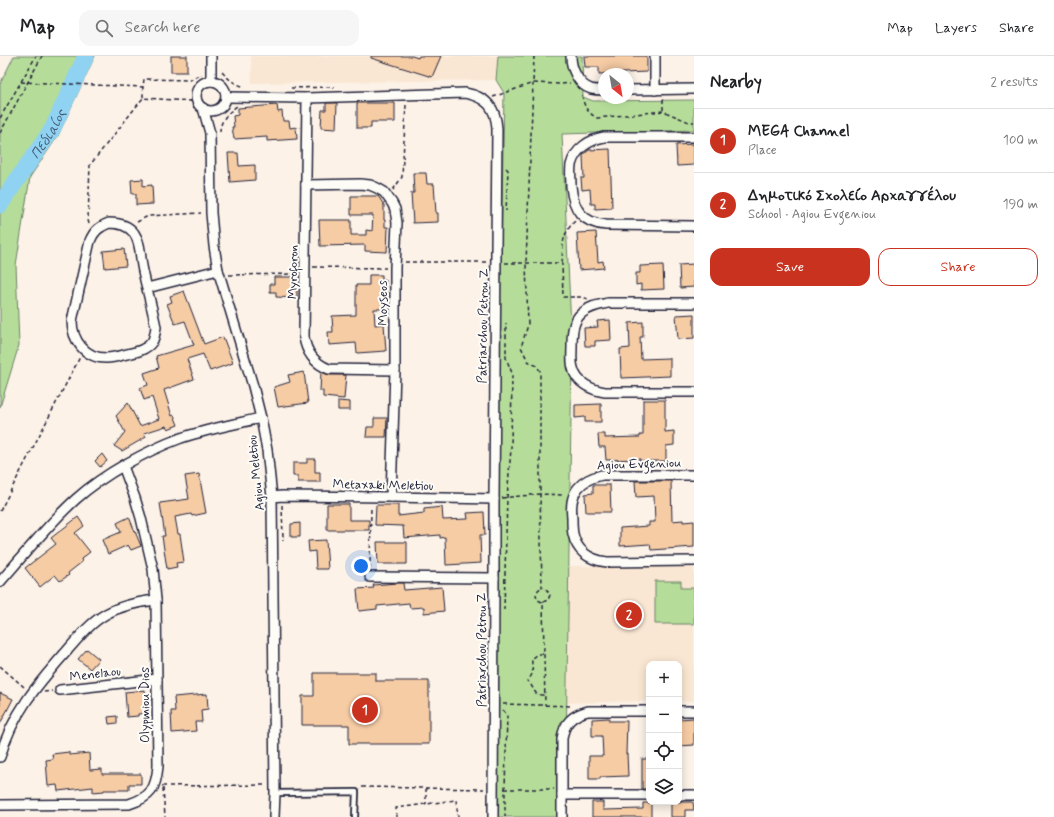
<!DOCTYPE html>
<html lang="en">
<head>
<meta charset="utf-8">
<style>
	:root { --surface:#fff; --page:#f6f6f6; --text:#202124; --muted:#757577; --line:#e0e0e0; --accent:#c8321e }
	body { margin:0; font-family:Mynerve,sans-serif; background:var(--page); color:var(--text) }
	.controls { position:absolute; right:12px; bottom:12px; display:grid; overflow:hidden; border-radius:8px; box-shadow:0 2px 10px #0003 }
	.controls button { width:36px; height:36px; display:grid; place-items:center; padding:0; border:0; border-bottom:1px solid var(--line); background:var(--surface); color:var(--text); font:20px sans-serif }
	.compass { position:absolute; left:598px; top:12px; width:36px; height:36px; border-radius:50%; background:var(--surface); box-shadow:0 2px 10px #0003; rotate:149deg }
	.you { position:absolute; left:361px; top:510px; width:14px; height:14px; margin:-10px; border:3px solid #fff; border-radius:50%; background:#1a73e8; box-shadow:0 0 0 6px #1a73e833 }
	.badge { display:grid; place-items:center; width:26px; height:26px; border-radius:50%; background:var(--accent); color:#fff; font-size:13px; font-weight:700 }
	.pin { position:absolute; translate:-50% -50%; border:2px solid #fff; box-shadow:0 1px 4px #0006 }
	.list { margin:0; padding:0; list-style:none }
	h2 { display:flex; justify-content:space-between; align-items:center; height:52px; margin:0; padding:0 16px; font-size:17px }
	h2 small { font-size:13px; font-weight:400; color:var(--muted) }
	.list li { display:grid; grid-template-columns:26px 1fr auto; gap:12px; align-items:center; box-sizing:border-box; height:64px; padding:0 16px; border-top:1px solid var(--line) }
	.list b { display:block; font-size:15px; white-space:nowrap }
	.list p { margin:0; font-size:13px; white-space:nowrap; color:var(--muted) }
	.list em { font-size:13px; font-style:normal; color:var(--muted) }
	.actions { display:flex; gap:8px; padding:12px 16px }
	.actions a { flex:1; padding:9px 0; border:1px solid var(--accent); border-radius:12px; text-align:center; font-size:14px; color:var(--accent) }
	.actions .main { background:var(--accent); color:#fff }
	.icon { flex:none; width:22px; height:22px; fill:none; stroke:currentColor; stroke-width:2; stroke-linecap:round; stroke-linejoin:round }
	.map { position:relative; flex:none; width:694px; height:761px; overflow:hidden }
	header { display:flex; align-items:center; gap:24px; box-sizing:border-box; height:56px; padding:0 20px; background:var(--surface); border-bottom:1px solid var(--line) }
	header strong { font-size:19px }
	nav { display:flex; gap:22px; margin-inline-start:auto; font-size:14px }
	.search { width:280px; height:36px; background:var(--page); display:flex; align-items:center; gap:10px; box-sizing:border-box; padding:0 14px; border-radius:12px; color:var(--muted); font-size:15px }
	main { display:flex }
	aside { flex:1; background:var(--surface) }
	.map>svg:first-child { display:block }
</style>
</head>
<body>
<header>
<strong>Map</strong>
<div class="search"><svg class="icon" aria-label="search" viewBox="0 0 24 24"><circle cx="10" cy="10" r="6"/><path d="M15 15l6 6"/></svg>Search here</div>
<nav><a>Map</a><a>Layers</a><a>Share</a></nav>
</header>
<main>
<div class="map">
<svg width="694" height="761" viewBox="0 0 694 761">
	<rect width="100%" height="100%" fill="#fcf2e7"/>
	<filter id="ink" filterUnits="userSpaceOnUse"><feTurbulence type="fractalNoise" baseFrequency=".025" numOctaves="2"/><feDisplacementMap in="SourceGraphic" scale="8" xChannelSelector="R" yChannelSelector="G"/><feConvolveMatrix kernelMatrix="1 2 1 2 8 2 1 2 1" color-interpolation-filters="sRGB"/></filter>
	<g filter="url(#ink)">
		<g fill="#fae7d3">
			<path d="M251 0H498L496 24 252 27Z"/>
			<path d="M565 510H694V645H679V608H649V645L564 647Z"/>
		</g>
		<g fill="#b5dd99" stroke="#6c806a">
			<path d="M14 0H95L58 80 30 121 16 209 19 289 0 351V28Z"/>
			<path d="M498 0H582L583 41 593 45 694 44V74L562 78 572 293 565 761H491L504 37 496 24Z"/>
			<path d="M655 525H681V532H694V568H655Z"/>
		</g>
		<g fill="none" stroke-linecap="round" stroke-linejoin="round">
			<path stroke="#90d2f1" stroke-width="17" id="s1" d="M0 149 19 121 52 74 86 0"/>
		</g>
		<g fill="#f6cca5" stroke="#22223b">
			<rect x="171" y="0" width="16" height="16"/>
			<path d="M371 0H412L418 2 419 0H441L432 21 371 2Z"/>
			<path d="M584 0H647V16L599 18V11H585Z"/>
			<path d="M326 47H337L336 73 321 72 322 54H326Z"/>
			<path d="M357 47H395V66H371V72H357Z"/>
			<path d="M277 49 278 56 282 55 283 65H289L290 72 296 71 297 83 267 85V81L234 83 232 71H234L233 60 238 59V52Z"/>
			<path d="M694 88V109L677 110 676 89Z"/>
			<path d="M610 93 612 152 595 153V148H591L590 133 582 134 581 122H584L583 99 589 94Z"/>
			<path d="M228 97H238L239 110 255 109V124L230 126Z"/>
			<path d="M413 117H426L427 128H434L436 157H438V166L413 167 411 137H414Z"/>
			<path d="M143 123V130L152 129 153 148 136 149V138H132L131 124Z"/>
			<path d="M351 140H378L384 149V164H385V171H388L387 196 365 195V189L320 190 319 164H351V179H366V174L372 175 373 159H351Z"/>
			<path d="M596 176 598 206 603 205 604 212 579 214 577 177Z"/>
			<path d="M124 193 126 210 105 212 103 195Z"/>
			<path d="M694 208V231L680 232 679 209Z"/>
			<path d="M663 209 664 233 641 234V228L636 229V217H640V210Z"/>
			<path d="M369 219H382V224H386V253H374L375 269 384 268 386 295 357 297 356 287 329 289 328 276H333L332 260 356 259V229H369Z"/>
			<path d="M274 221H297V242L276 241V236H270V228H274Z"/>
			<path d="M184 235 204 288 223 281 233 307 210 315 203 298 187 303 194 323 164 334 172 360 174 359 178 369 168 373 166 370 144 377 146 381 122 395 114 390 125 376 116 360 128 347 140 370 159 363 152 341 144 344 140 332 148 329 144 317 159 312 156 300 194 289 185 265 175 268 167 248 172 246 170 240Z"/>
			<path d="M694 258V282L678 283 676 259Z"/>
			<path d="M610 264 611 284 595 285V290H585L584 272 598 271 597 265Z"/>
			<path d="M643 266V281H640L641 303 670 302V320L621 322 620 293 630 292 629 267Z"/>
			<path d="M304 316 308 347 278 351 274 331 290 326 288 319Z"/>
			<path d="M321 316 329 319H346L344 343 323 341V335H320Z"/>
			<path d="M643 344H665V376L674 375V389L666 390V405H640V403L606 404 605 391H599L598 378H605V382L640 381V379H643Z"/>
			<path d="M338 345 350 346V354H338Z"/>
			<path d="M601 348V366H585V361L575 362V349Z"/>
			<path d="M374 362H387L386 381H366L367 371H374Z"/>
			<path d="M102 398 107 405 100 411 95 405Z"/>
			<path d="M307 403H315V416H320V426H298V420H293V407H307Z"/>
			<path d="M199 418 206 457 192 460 191 458 175 461 178 478H180L184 506 176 507 177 511 167 513 162 480H165L160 447 189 443 185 420Z"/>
			<path d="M635 425H671L672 465 683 464V466L694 465V491L651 494 650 488 620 490V472L649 470V466H655L654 440 636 441Z"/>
			<path d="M593 429H610L611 456H586L585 438 593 437Z"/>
			<path d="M327 448H349V464H369V474H327Z"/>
			<path d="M376 449H398V460L424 457V453L442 451 443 464 468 463 467 457 484 456 485 479H480L481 507 446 509 445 481 440 482V479L404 482 403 470 375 469Z"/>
			<path d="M78 461 84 470 75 477 90 496 81 503 82 506 68 517 69 519 60 525 55 519 40 531 25 512 56 488 51 482Z"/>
			<path d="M129 461 141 490 131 494 128 489 108 498 102 484 121 476 117 467Z"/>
			<path d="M300 467V481H291V468Z"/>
			<path d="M326 484 328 513H316L315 495 309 496 308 485Z"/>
			<path d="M377 486H407V508H378Z"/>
			<path d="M397 527H403L404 534 442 531 444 555 424 557V551L410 552 409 547 377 550V553L359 555 357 533 374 532 373 529Z"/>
			<path d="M87 593 99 603 90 613 78 603Z"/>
			<path d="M314 617H376V625H429V688H349V669H302V640H314Z"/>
			<path d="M145 634 147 657 138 658V660L127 661 125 636Z"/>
			<path d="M0 637 13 643 0 668Z"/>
			<path d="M207 638 208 653 201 654 202 666H195L196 675 172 677 171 655H175L174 641Z"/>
			<path d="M117 660V667L109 668 108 661Z"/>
			<path d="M609 662V665H627L626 698H627L628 720 600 721V723H589V700H603L602 680H592V663Z"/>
			<path d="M694 662V689L679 690V663Z"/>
			<path d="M69 696V699L89 697 90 714 102 713V718H141V728H129V734H104V735L93 736V731L58 735 57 729 48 730 46 704 53 703 52 698Z"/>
			<rect x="642" y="703" width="7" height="30"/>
			<path d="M592 746H603V754L643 753V747H651V761H592Z"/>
			<path d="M671 746H693L694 754H685V761H671Z"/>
		</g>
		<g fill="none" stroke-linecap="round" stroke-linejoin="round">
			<g stroke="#22223b" stroke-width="8">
				<path id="service" d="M275 737 356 736 355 761"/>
			</g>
			<g stroke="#22223b" stroke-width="12">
				<g id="minor">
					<path d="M571 0C571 12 578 29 591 33 595 34 600 34 604 34"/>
					<path d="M655 0V34"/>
					<path d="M211 25V0"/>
					<circle cx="211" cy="40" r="15"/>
					<path d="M628 34 694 33"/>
					<path d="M226 41 307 42 465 37C486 41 496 51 497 73L494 443V522L493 761"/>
					<path d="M307 42 304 281C306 296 315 308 329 313L395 314"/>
					<path d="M203 52 210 77 211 157 214 190 218 214 253 330 261 362 267 394 272 441 275 737 274 761"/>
					<path d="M694 81H604C589 84 575 93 571 109 570 116 571 123 571 130 573 153 582 167 606 169L694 170"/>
					<path d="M306 129 360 128 370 129 377 132 384 136 392 147 395 153 397 167 395 212V314L391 441"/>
					<path d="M109 167C119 167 128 169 134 177 141 187 140 199 142 210 146 231 152 251 156 271 155 276 155 281 152 286 146 294 136 296 127 298 120 300 113 302 106 302 85 302 72 284 72 265L90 185C94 175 99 171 109 167Z"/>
					<path d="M147 232 218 214"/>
					<path d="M694 247H608C599 249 590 250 582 257 572 265 572 279 572 291 572 297 571 306 573 312 576 327 592 334 605 336H694"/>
					<path d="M694 419H602C593 421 584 424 578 432 571 441 571 451 572 462 572 467 572 473 573 478 577 496 590 504 607 506L694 505"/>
					<path d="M272 441 282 440 391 441 494 443"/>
					<path d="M370 521 494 522"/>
					<path d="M0 526C25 498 48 468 76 443 104 418 146 395 181 382 207 373 235 368 261 362"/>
					<path d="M60 634 157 623"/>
					<path d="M679 655H694"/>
					<path d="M0 701C12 658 37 629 66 596 78 582 90 567 106 558 122 549 138 546 156 544"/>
					<path d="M562 739H649"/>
					<path d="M679 739H694"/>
					<path d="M0 749 129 748C151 741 156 733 158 710L156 544 153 513 141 462 135 442 123 410"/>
					<path d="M562 761V683C564 667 572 659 588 655H649"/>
				</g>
			</g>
			<g stroke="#22223b" stroke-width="1.5" stroke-dasharray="4 3" stroke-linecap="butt">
				<path d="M534 0 533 27 561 28 570 27"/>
				<path d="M222 16C229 24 235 28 245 31"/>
				<path d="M21 26 143 31"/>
				<path d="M291 32 335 31"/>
				<path d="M582 39C584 51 587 56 597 62L663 55 689 66H694"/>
				<path d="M493 41 533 27 526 207 528 269 521 291 528 305 537 310 540 315V438L542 531 547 534 550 539 548 544 543 546 545 649"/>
				<path d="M663 43V55"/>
				<path d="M190 45 196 43"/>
				<path d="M194 52 190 45 143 42V31L144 23 190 24 197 20 202 19"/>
				<path d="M0 62 36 0"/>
				<path d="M220 76C220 64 228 57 237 50"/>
				<path d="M0 77 42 0"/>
				<path d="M506 112 508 114 506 155"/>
				<path d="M393 134 402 121 406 49"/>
				<path d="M137 166 148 160 201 157"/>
				<path d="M89 168 88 164 90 109 143 42"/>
				<path d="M405 206H487"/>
				<path d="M505 207H562L563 241H583L588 243"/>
				<path d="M562 207C563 189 561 179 575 165"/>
				<path d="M313 211 386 212"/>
				<path d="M229 219 295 218"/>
				<path d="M502 442 540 438 564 439"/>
				<path d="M282 449 283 485"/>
				<path d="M0 455 80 301"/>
				<path d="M370 513 371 451"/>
				<path d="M542 546 538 544 536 539 538 534 542 531"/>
				<path d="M504 554 507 442 511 393 512 317 506 302V267"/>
				<path d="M543 598H538L532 603C531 614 536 616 527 625 533 629 532 634 538 639H545"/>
				<path d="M0 610 24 631"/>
				<path d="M44 636 52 635"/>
				<path d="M503 648 573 650"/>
				<path d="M503 654 507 659 505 733V761"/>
				<path d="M162 730 267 729"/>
				<path d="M362 731 484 733"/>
				<path d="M163 732 165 761"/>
				<path d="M426 732V748"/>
				<path d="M504 733H554"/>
				<path d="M397 761 396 752 456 744 458 761"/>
			</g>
			<use href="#service" stroke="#fdfcf7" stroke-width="4.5"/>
			<use href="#minor" stroke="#fdfcf7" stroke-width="9"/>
		</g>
	</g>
	<g text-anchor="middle" stroke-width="4" stroke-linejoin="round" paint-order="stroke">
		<g font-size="13" fill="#22223b" stroke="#fdfcf7">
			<text transform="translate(292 216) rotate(-89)" y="5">Myroforon</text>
			<text transform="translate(382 247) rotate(-90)" y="5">Moyseos</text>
			<text transform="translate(482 270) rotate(-89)" y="5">Patriarchou Petrou Z</text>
			<text transform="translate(639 407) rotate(-2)" y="5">Agiou Evgeniou</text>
			<text transform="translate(255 417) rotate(-96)" y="5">Agiou Meletiou</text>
			<text transform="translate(383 428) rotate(1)" y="5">Metaxaki Meletiou</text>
			<text transform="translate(481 594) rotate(-90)" y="5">Patriarchou Petrou Z</text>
			<text transform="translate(95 617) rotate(-7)" y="5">Menelaou</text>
			<text transform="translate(144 649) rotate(-90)" y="5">Olypmiou Dios</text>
		</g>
		<g font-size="14" font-style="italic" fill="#435772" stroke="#fdfcf7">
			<text dy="5" stroke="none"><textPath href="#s1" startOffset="86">Πεδιαίος</textPath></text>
		</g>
	</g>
</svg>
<div class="controls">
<button>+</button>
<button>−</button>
<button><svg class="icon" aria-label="locate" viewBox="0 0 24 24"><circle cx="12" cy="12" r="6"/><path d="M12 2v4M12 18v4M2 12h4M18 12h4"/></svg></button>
<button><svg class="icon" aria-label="layers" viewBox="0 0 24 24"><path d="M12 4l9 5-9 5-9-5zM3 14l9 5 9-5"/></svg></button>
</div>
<svg class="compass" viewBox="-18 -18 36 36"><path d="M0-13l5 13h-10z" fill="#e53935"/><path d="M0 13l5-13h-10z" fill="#757577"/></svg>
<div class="you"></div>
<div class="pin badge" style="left:365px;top:654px">1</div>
<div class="pin badge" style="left:629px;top:559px">2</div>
</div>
<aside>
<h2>Nearby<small>2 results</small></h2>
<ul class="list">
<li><span class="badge">1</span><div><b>MEGA Channel</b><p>Place</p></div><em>100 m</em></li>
<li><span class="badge">2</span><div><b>Δημοτικό Σχολείο Αρχαγγέλου</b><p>School · Agiou Evgeniou</p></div><em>190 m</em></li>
</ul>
<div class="actions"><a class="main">Save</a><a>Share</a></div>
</aside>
</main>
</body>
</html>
